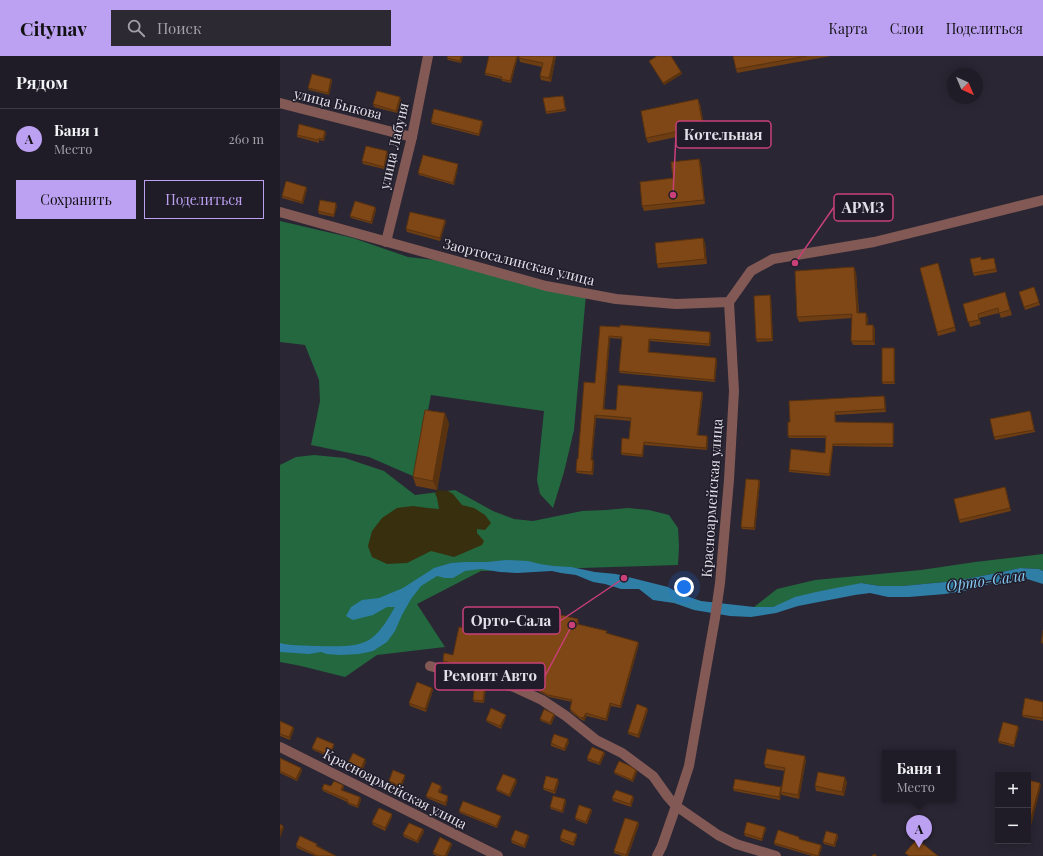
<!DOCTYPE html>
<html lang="ru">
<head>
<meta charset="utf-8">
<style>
	:root { --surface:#201c27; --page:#2d2933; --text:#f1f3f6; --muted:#a2a1a7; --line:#3d3a44; --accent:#bca0f2 }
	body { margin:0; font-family:"Playfair Display",serif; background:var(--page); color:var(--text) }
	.controls { position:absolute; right:12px; bottom:12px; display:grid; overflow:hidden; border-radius:0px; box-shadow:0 2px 10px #0003 }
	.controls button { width:36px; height:36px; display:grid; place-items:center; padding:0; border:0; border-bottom:1px solid var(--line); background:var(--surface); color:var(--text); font:20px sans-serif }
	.compass { position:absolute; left:667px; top:12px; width:36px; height:36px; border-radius:50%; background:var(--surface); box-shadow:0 2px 10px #0003; rotate:136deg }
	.you { position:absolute; left:404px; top:531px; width:14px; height:14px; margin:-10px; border:3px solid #fff; border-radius:50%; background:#1a73e8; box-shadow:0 0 0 6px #1a73e833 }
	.badge { display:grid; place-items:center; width:26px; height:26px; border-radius:50%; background:var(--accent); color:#111; font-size:13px; font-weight:700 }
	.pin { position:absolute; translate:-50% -33px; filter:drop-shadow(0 1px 2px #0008) }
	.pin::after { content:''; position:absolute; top:21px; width:14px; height:12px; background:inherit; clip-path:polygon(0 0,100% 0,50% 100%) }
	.popup { position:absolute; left:602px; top:694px; width:74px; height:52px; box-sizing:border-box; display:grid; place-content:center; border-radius:0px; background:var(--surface); filter:drop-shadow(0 1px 3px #0005); font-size:13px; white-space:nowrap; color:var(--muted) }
	.popup b { font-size:15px; color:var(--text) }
	.popup::after { content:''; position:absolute; left:50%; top:100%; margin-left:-8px; border:8px solid transparent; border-top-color:var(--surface) }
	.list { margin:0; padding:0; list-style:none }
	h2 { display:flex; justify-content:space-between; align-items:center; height:52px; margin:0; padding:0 16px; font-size:17px }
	h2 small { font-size:13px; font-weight:400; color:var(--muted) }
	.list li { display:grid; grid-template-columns:26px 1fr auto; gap:12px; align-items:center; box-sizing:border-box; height:60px; padding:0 16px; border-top:1px solid var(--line) }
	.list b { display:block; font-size:15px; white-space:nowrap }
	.list p { margin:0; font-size:13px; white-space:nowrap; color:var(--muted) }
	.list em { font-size:13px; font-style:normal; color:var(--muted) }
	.actions { display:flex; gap:8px; padding:12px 16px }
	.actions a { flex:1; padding:9px 0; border:1px solid var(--accent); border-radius:0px; text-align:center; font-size:14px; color:var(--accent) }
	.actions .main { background:var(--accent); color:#111 }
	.icon { flex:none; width:22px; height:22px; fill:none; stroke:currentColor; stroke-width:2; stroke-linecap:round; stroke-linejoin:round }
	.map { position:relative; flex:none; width:763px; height:800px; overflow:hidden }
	header { display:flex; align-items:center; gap:24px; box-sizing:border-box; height:56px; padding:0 20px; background:var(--accent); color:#111 }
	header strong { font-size:19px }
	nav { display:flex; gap:22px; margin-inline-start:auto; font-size:14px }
	.search { width:280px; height:36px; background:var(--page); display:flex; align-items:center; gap:10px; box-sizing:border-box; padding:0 14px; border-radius:0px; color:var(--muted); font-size:15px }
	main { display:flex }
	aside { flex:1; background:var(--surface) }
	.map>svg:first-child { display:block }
</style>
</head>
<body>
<header>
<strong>Citynav</strong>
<div class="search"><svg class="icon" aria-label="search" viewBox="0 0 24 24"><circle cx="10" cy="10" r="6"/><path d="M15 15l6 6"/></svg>Поиск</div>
<nav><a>Карта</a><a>Слои</a><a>Поделиться</a></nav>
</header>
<main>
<aside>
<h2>Рядом<small></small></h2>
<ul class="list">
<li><span class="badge">A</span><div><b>Баня 1</b><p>Место</p></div><em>260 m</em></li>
</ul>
<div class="actions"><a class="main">Сохранить</a><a>Поделиться</a></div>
</aside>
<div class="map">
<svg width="763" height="800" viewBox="0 0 763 800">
	<rect width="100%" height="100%" fill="#2a2634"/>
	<g fill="#23683e">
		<path d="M0 165 73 182 128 201 182 207 306 238 294 374 284 416 273 452 260 438 257 424 264 355 151 339 135 421 89 401 31 389 40 345 39 324 25 289 0 286Z"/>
		<path d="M34 399 65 402 104 415 135 439 175 434 213 455 234 463 253 465 302 455 326 454 348 452 369 454 389 459 398 472 399 490 398 509 201 515 137 548 165 591 97 599 65 621 21 610 0 606V409L16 401Z"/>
		<path d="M763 498V515L759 513 740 512 722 516 676 525 622 530H600L581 527 493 551H474L497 533 535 524 641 514 695 506Z"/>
	</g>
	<path fill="#382f0f" d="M157 434 168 435 173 438 182 449 194 452 205 459 211 467 205 474 197 473V477L204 485 202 489 174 501 151 495 127 507 107 508 92 501 88 490 92 475 102 462 117 452 133 450 148 452 159 453 157 442 155 437Z"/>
	<path fill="#2f7ea6" d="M226 504 248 505 260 508 274 510 291 511 315 516 336 518 388 531 400 538 421 545 474 551H493L515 541 536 536 581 527 600 530H622L676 525 722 516 740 512 759 513 763 515V528L747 523 709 528 688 534 665 538 629 541H608L590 537 575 539 518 550 496 557 471 561 450 560 414 554 394 547 373 544 359 533H341L325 528 313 526 296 519 281 517 272 515 237 517 220 516 201 513 185 515 173 522H165L157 520 141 530 131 543 122 559 115 575 107 586 93 595 79 598 60 599 47 598 41 596 29 598 0 596V587C11 590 22 589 34 590 51 590 80 593 93 581 102 574 109 561 115 551H107L93 559 73 564 66 560 71 551 82 544 99 542 123 532 154 512 171 507 185 506H207Z"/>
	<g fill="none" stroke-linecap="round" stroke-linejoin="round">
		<g stroke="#825954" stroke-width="10">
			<path d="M0 47 132 81"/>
			<path d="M106 186 132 81 148 0"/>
			<path d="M150 610 187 620 234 631 262 644 286 660 316 684 342 697 373 720 388 741 396 750 438 779 456 788 496 800"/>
			<path d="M0 691 218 800"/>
		</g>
		<g stroke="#825954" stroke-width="10">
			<path d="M0 156 266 230 336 243 396 248 449 246 471 215 493 203 594 186 655 171 763 144"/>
			<path d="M377 800 382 790 396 750 409 710 435 562 440 527 449 424 454 335 449 246"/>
		</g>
	</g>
	<g fill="#6d3d13">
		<path d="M183 0 181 7 168 4 167 2Z"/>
		<path d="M209 0H238L231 27 222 25 221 23 205 19V17Z"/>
		<path d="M276 0 271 26 261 24 260 20 262 11 240 6 239 2Z"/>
		<path d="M453 0H551L457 17 456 13Z"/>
		<path d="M369 5 401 16 402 18 384 29Z"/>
		<path d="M51 23 52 25 49 39 29 34 28 32Z"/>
		<path d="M284 42 286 55 266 58V56Z"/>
		<path d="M121 44 117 57 94 51 93 48Z"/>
		<path d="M420 48 425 75 368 87 366 82Z"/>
		<path d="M202 65 203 67 199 80 152 68 151 66Z"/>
		<path d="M46 77 44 85 39 84V87L17 81V79Z"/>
		<path d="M108 98 104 113 83 108 82 105Z"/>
		<path d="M419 103 421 108 425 148 364 155 362 150 393 122Z"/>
		<path d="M178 111 174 129 139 119 138 117Z"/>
		<path d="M26 131 27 133 23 148 2 142V140Z"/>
		<path d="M57 150 54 161 39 158 38 155Z"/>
		<path d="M95 151 96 154 92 168 71 162 70 160Z"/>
		<path d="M165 164 166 166 160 185 127 176 126 173Z"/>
		<path d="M423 182 425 187 427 208 378 212 377 208Z"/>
		<path d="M714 202 717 216 694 220 693 217 702 204Z"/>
		<path d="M658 207 676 275 658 280 657 276Z"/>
		<path d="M576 216 579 257 588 262 587 269H593L595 273V289H573L571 285 572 262 519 266 517 261Z"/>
		<path d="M754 231 760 249 745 254 739 236Z"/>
		<path d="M725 236 732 259 721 262 719 257 699 262 701 268 690 271 683 248Z"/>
		<path d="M490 239 491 242 493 285 477 286 476 283Z"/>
		<path d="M320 270 431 278 430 290 370 285 369 296 437 304 435 326 340 317 339 315 342 283 330 282 324 353 336 354 422 336 423 338 418 379 427 380 428 383 427 394 364 389 363 401 342 399 341 397 349 383 351 365 316 362 312 404H313L314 406 313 419 297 417 296 415 298 403 315 327Z"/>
		<path d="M614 292 615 294V328H603L602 326Z"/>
		<path d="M605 342 606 356 555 359 556 366 614 369 613 391 553 390 550 420 509 416V414L545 397 546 382H509L508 380 510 366Z"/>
		<path d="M751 357 755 376 715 384 714 381Z"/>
		<path d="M169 367 157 434 136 430 133 421Z"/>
		<path d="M479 424 480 426 475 474 462 473 461 471Z"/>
		<path d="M726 433 731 455 680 467 679 464Z"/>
		<path d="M270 565H299L298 569 358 586 359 588 341 652 331 650 327 665 307 660 304 665 300 663 291 656 290 653 292 646 269 641 254 633 253 630 243 628 236 625 164 607 163 605 173 599 198 575Z"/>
		<path d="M205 629 206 631 204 647 194 646 193 644Z"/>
		<path d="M152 632 153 634 146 656 130 650 129 647Z"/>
		<path d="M763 646V665L743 661 742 659Z"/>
		<path d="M368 654 359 682 348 678V676Z"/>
		<path d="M274 658 275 660 271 669 261 665 260 663Z"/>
		<path d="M226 661 221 673 207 666 206 664Z"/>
		<path d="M0 665 13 671 14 673 10 684 0 680Z"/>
		<path d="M739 672 734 691 719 687 718 685Z"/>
		<path d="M289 686 285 695 271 690V687Z"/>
		<path d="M54 688V690L50 701 33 694 32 692Z"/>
		<path d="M324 696 325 698 320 709 308 705 307 702Z"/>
		<path d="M0 702 21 712 22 715 17 725 0 717Z"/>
		<path d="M526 704 519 743 502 739 501 737 500 744 454 735 453 733 501 731V732L505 715 486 712 484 708Z"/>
		<path d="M86 706 81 717 68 711 67 709Z"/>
		<path d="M356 714 357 716 353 726 335 718 334 716Z"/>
		<path d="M125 719V722L121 732 110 727 109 725Z"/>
		<path d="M237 726 230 741 217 735 216 733Z"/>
		<path d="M279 726 275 738 264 734 263 732Z"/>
		<path d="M567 726 564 740 536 735 535 730Z"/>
		<path d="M63 729 64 731 62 734 80 741 81 744 78 752 68 748 67 746 43 735 42 733 51 730Z"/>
		<path d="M162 732 160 737 168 743 166 750 147 742 146 740Z"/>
		<path d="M332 742H354L351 751 333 745Z"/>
		<path d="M285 743 286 746 283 757 271 753 270 751Z"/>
		<path d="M311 753 312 755 307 768 296 764 295 762Z"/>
		<path d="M179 755 221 762 217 772 180 757Z"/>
		<path d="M112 761 105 775 93 769 92 766Z"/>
		<path d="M358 766 359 768 348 800H342L334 797V795Z"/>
		<path d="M485 771 486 773 482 785 465 780 464 777Z"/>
		<path d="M143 773 144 776 138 787 124 781 123 778Z"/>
		<path d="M297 778V780L294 790 281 785 280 782Z"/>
		<path d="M557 778 558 781 555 791 544 788 543 786Z"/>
		<path d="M248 779 249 781 245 792 232 787 231 784Z"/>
		<path d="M171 787 172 789 167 800H157L153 798V796Z"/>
		<path d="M494 787 542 791 539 800H532L495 789Z"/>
		<path d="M16 789 38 790 56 800H35L17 792Z"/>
	</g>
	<g fill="#59320f">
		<path d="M181 0H183L181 7 180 5Z"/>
		<path d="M237 0H238L231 27 230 25Z"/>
		<path d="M274 0H276L271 26 269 22Z"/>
		<path d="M401 16 402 18 384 29 383 27Z"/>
		<path d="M51 23 52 25 49 39 48 37Z"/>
		<path d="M120 41 121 44 117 57 116 55Z"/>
		<path d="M418 43 420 48 425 75 423 70Z"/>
		<path d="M202 65 203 67 199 80V78Z"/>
		<path d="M45 75 46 77 44 85 43 83Z"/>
		<path d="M107 95 108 98 104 113V111Z"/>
		<path d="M419 103 421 108 425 148 424 144Z"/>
		<path d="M178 108V111L174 129 173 127Z"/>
		<path d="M26 131 27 133 23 148 22 146Z"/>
		<path d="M56 147 57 150 54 161V159Z"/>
		<path d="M95 151 96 154 92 168 91 166Z"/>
		<path d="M165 164 166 166 160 185V182Z"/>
		<path d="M423 182 425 187 427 208 425 203Z"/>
		<path d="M574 211 576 216 579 261 577 257Z"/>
		<path d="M490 239 491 242 493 285 492 283Z"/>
		<path d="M586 257 588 262 587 273 586 269Z"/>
		<path d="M593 269 595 273V289L593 285Z"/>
		<path d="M430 276 431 278 430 290 429 288Z"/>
		<path d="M329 280 330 282 324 356 323 353Z"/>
		<path d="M369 283 370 285 369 298 368 296Z"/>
		<path d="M614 292 615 294V328L614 326Z"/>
		<path d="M436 302 437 304 435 326 434 324Z"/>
		<path d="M422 336 423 338 418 382 417 379Z"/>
		<path d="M604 340 605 342 606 356 605 353Z"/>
		<path d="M165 357 169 367 157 434 153 425Z"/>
		<path d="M315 359 316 362 312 406 311 404Z"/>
		<path d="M613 367 614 369 613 391Z"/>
		<path d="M427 380 428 383 427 394 426 392Z"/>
		<path d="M364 386V389L363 401 362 399Z"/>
		<path d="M553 388V390L550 420 549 418Z"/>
		<path d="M313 404 314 406 313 419 312 416Z"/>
		<path d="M479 424 480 426 475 474 474 472Z"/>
		<path d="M358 586 359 588 341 652 340 650Z"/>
		<path d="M205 629 206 631 204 647 203 645Z"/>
		<path d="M152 632 153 634 146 656 145 653Z"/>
		<path d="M330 647 331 650 327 665 326 663Z"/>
		<path d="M367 652 368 654 359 682 358 679Z"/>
		<path d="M306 657 307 660 304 665 303 662Z"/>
		<path d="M274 658 275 660 271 669 270 667Z"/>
		<path d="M226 659V661L221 673 220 670Z"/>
		<path d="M738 670 739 672 734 691V689Z"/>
		<path d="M13 671 14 673 10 684 9 681Z"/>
		<path d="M288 683 289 686 285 695 284 693Z"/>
		<path d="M54 688V690L50 701 49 699Z"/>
		<path d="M324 696 325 698 320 709 319 707Z"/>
		<path d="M525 700 526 704 519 743 518 739Z"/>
		<path d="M85 703 86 706 81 717 80 715Z"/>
		<path d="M21 712 22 715 17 725 16 723Z"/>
		<path d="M356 714 357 716 353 726 352 724Z"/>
		<path d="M125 719V722L121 732 120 730Z"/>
		<path d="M565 721 567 726 564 740 562 736Z"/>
		<path d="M236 723 237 726 230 741 229 739Z"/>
		<path d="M278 723 279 726 275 738 274 735Z"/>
		<path d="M760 727 761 730 749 778 748 774Z"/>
		<path d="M63 729 64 731 62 736 61 734Z"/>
		<path d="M161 730 162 732 159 739 158 736Z"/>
		<path d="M501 731 502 733 501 736V737L500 744 499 741Z"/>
		<path d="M168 740V743L166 750 165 747Z"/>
		<path d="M353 740 354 742 351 751 350 748Z"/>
		<path d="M80 741 81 744 78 752 77 750Z"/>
		<path d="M285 743 286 746 283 757 282 755Z"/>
		<path d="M311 753 312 755 307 768 306 766Z"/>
		<path d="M112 758V761L105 775V772Z"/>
		<path d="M221 760V762L217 772 216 770Z"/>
		<path d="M358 766 359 768 348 800H346Z"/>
		<path d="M3 770 4 772 0 782V777Z"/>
		<path d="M485 771 486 773 482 785V783Z"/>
		<path d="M143 773 144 776 138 787 137 785Z"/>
		<path d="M297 778V780L294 790 293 787Z"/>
		<path d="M557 778 558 781 555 791 554 789Z"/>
		<path d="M248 779 249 781 245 792 244 790Z"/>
		<path d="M171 787 172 789 167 800H165Z"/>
		<path d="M541 789 542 791 539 800H538Z"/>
	</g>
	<g fill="#7f4716" stroke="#59320f">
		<path d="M168 0H181L180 5 167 2Z"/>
		<path d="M209 0H237L230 25 221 23 222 21 205 17Z"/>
		<path d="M239 0H274L269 22 260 20 263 7 239 2Z"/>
		<path d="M377 0H391L401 16 383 27 369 5Z"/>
		<path d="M453 0H527L456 13Z"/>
		<path d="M32 18 51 23 48 37 28 32Z"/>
		<path d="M97 35 120 41 116 55 93 48Z"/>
		<path d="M283 40 285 53 266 56 263 42Z"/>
		<path d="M418 43 423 70 366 82 361 55Z"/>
		<path d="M154 53 202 65 199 78 151 66Z"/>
		<path d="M19 68 45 75 43 83 39 82 38 84 17 79Z"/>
		<path d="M86 90 107 95 104 111 82 105Z"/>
		<path d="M143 99 178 108 173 127 138 117Z"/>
		<path d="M419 103 424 144 362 150 360 126 393 122 391 106Z"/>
		<path d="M6 125 26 131 22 146 2 140Z"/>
		<path d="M40 144 56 147 54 159 38 155Z"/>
		<path d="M75 145 95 151 91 166 70 160Z"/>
		<path d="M130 156 165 164 160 182 126 173Z"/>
		<path d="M423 182 425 203 377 208 375 187Z"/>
		<path d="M701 201V204L714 202 716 213 693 217 690 203Z"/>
		<path d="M658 207 675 271 657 276 640 212Z"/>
		<path d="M574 211 577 257H586V269H593V285H571L572 258 517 261 515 215Z"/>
		<path d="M754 231 759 246 744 251 739 236Z"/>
		<path d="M725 236 730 254 719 257 718 252 698 258 699 264 688 266 683 248Z"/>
		<path d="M490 239 492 283H476L474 240Z"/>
		<path d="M340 269 430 276 429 288 369 283 368 296 436 302 434 324 339 315 342 281 329 280 323 353 336 354 338 329 422 336 417 379 427 380 426 392 364 386 362 399 341 397 342 382 349 383 351 362 315 359 311 404H313L312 416 296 415 297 403H298L304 326 315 327 320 270 340 271Z"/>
		<rect x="602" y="292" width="12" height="34"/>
		<path d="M604 340 605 353 555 356V366L613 367V388H553L549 418 509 414 511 393 545 397 546 380H508V366H510L509 345Z"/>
		<path d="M145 354 165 357 153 425 133 421Z"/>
		<path d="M750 355 754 374 714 381 710 363Z"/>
		<path d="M466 423 479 424 474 472 461 471Z"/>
		<path d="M725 431 730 452 679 464 674 443Z"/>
		<path d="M203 551 270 565 272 557 298 563 297 568 327 575 326 577 358 586 340 650 330 647 326 663 306 657 303 662 299 661 290 653 292 644 268 639 253 631 254 628 243 626 235 622 163 605 164 597 173 599 179 571 198 575Z"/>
		<path d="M763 574V587H761Z"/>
		<path d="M137 626 152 632 145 653 129 647Z"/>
		<path d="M195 626 205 629 203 645 193 644Z"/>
		<path d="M745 642 763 646V662L742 659Z"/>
		<path d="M357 648 367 652 358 679 348 676Z"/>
		<path d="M211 652 226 659 220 670 206 664Z"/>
		<path d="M264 653 274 658 270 667 260 663Z"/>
		<path d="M0 665 13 671 9 681 0 678Z"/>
		<path d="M723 666 738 670 734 689 718 685Z"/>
		<path d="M274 678 288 683 284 693 271 687Z"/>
		<path d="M37 681 54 688 49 699 32 692Z"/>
		<path d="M312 691 324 696 319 707 307 702Z"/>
		<path d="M487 693 525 700 518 739 501 736 505 712 484 708Z"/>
		<path d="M73 697 85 703 80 715 67 709Z"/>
		<path d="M0 702 21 712 16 723 0 715Z"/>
		<path d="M339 705 350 710 356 714 352 724 334 716Z"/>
		<path d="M113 714 125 719 120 730 109 725Z"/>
		<path d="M538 716 565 721 562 736 535 730Z"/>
		<path d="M223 718 236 723 229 739 216 733Z"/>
		<path d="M266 720 278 723 274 735 263 732Z"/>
		<path d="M455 723 501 731 499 741 453 733Z"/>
		<path d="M748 724 760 727 748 774Z"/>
		<path d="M54 725 63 729 61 734 80 741 77 750 67 746 68 744 42 733 44 728 51 730Z"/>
		<path d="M152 726 161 730 158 736 168 740 165 747 146 740Z"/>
		<path d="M336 734 353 740 350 748 332 742Z"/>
		<path d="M273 740 285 743 282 755 270 751Z"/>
		<path d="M183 745 221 760 216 770 179 755Z"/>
		<path d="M299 749 311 753 306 766 295 762Z"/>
		<path d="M99 752 112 758 105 772 92 766Z"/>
		<path d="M345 762 358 766 346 799 334 795Z"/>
		<path d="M467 766 485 771 482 783 464 777Z"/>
		<path d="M129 767 143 773 137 785 123 778Z"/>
		<path d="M0 768 3 770 0 777Z"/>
		<path d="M283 773 297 778 293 787 280 782Z"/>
		<path d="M235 774 248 779 244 790 231 784Z"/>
		<path d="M498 774 519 781V783L541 789 538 800 494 787Z"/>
		<path d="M546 775 557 778 554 789 543 786Z"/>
		<path d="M20 780 37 788 36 790 56 800H38L16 789Z"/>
		<path d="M160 781 171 787 165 800H161L153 796Z"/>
		<path d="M637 783 658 800H629L625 797Z"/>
		<path d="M594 798 597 800H592Z"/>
	</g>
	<g text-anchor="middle" stroke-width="3" stroke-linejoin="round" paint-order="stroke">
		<g font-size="14" fill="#e3e0ea" stroke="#201c2a">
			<text transform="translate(58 48) rotate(14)" y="5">улица Быкова</text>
			<text transform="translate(114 90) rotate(-77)" y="5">улица Лабуня</text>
			<text transform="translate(239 206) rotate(14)" y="5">Заортосалинская улица</text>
			<text transform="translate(432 442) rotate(-86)" y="5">Красноармейская улица</text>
			<text transform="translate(115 733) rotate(27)" y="5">Красноармейская улица</text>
		</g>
		<g font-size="15" font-style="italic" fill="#84caf3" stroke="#201c2a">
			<text transform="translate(706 525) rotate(-8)" y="5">Орто-Сала</text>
		</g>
	</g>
	<path fill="none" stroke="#c94078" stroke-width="1.5" d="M393 139L396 79M515 207L554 151M344 522L280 565M292 569L265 620"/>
	<g fill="#c94078" stroke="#201c2a" stroke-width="1.5">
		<circle cx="393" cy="139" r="4"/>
		<circle cx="515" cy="207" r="4"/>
		<circle cx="344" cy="522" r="4"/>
		<circle cx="292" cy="569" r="4"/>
	</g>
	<g fill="#201c2a" stroke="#c94078" stroke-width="1.5">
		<rect x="396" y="65" width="95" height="27" rx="4"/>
		<rect x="554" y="138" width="59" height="27" rx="4"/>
		<rect x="183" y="551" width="97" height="27" rx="4"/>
		<rect x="155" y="607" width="110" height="27" rx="4"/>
	</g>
	<g font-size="15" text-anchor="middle" font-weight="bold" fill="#e3e0ea">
		<text x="443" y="84">Котельная</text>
		<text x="583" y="157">АРМЗ</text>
		<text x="231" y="570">Орто-Сала</text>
		<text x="210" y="625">Ремонт Авто</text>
	</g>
</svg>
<div class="controls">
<button>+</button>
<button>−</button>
</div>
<svg class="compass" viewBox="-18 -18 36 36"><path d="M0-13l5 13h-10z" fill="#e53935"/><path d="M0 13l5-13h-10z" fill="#a2a1a7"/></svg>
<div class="you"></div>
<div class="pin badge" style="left:639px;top:792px">A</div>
<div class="popup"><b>Баня 1</b>Место</div>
</div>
</main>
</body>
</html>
